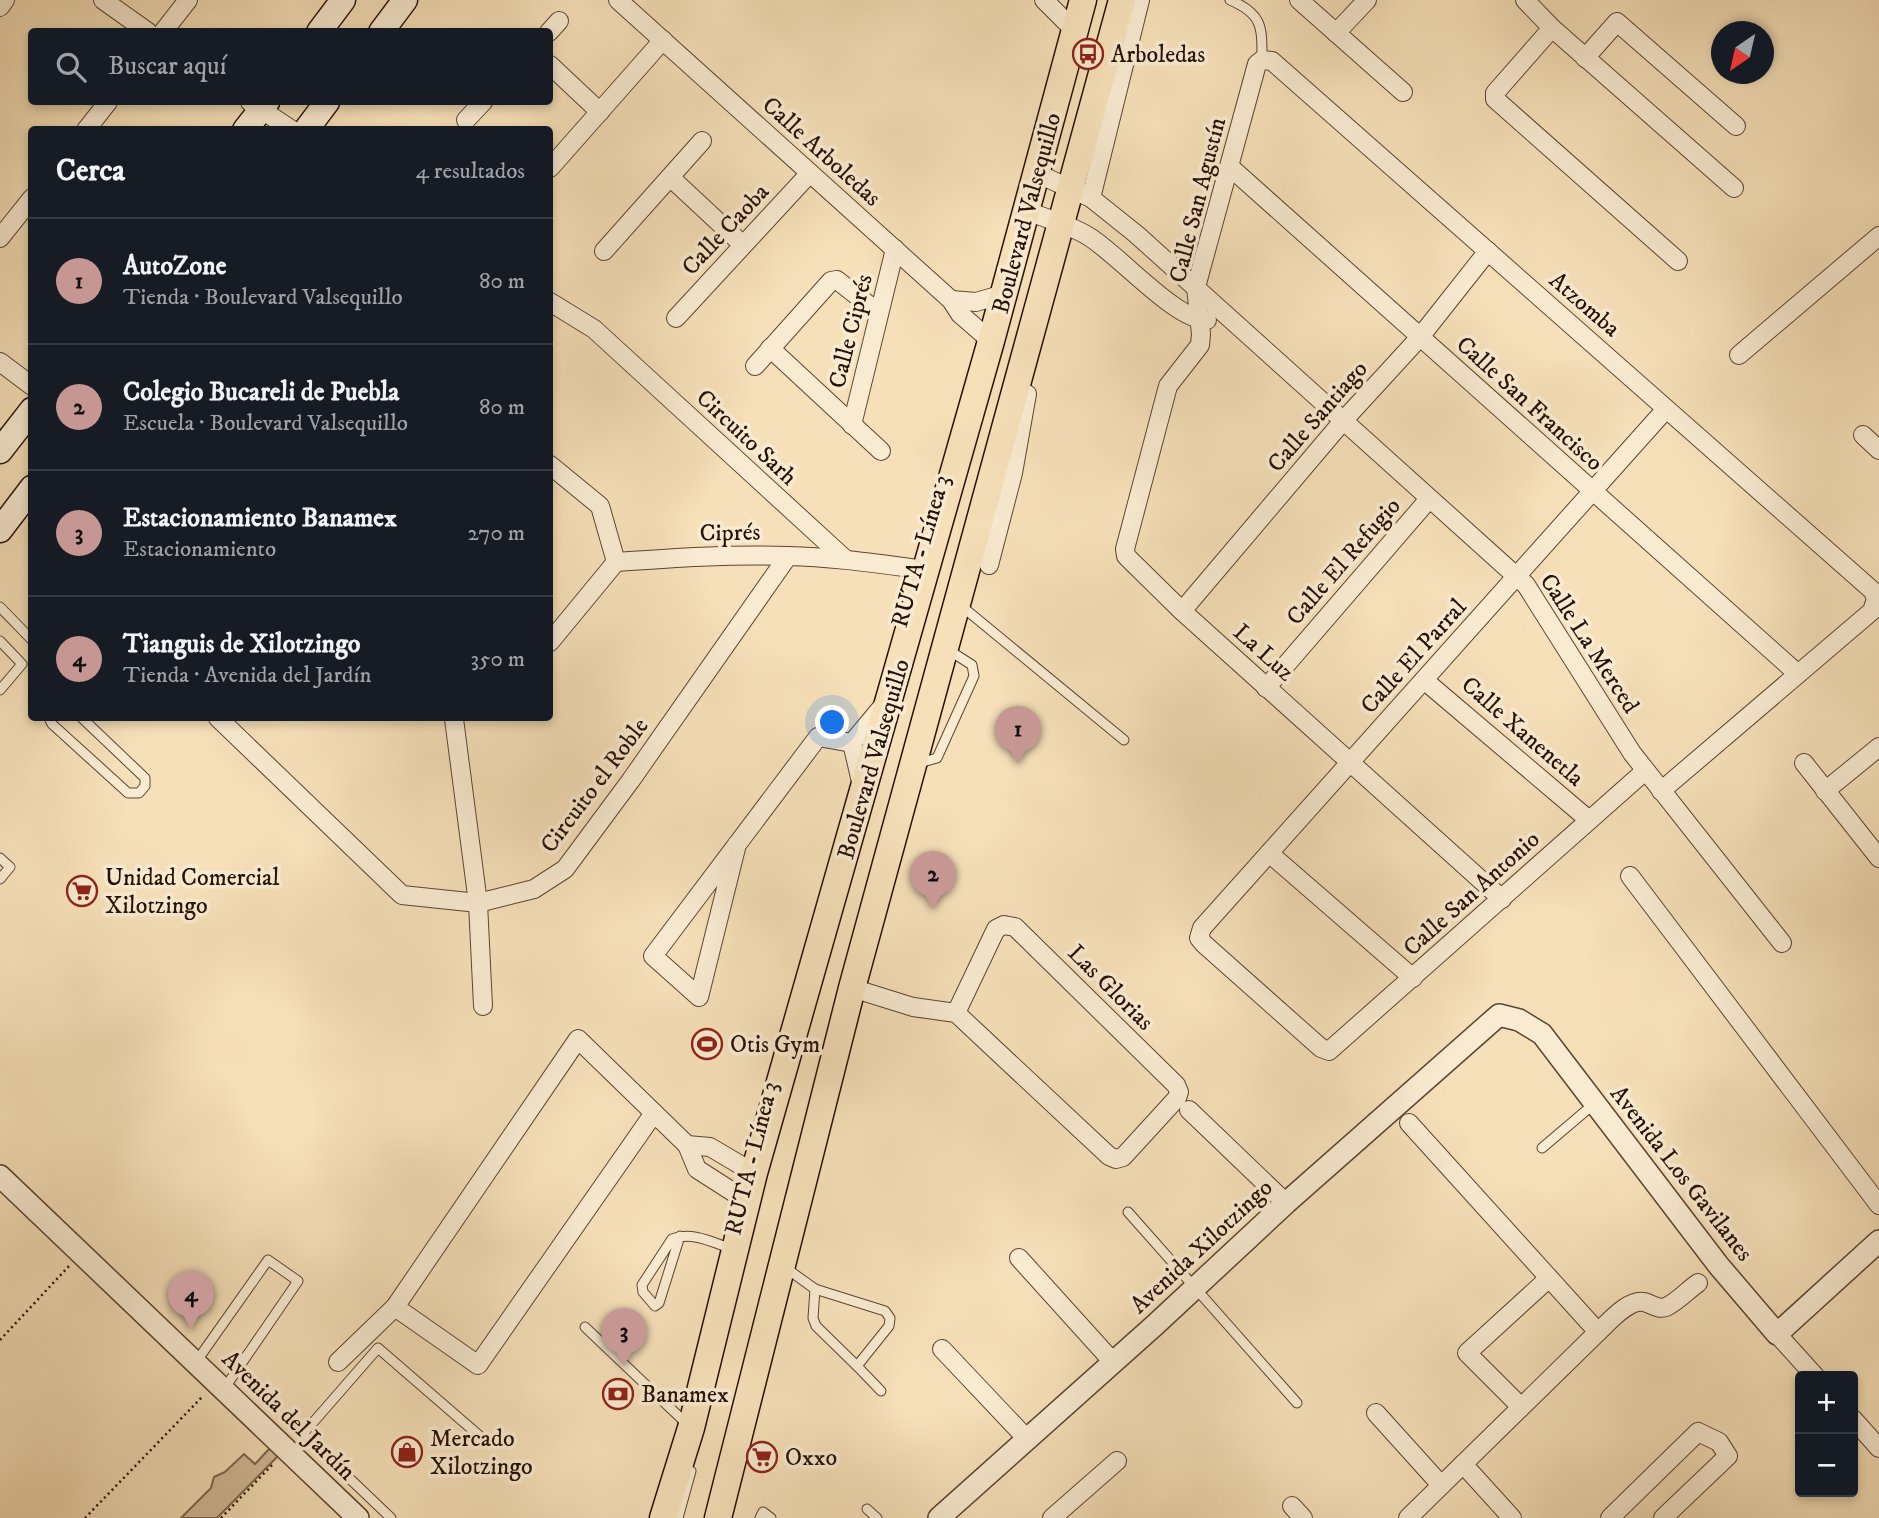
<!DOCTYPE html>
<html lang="es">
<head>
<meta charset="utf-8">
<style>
	:root { --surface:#171b24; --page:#20242c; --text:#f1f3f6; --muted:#9ea1a6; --line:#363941; --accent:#c59692 }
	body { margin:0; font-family:"IM FELL DW Pica",serif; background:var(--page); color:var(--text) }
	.controls { position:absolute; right:21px; bottom:21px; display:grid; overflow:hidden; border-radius:7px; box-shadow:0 4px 10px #0003 }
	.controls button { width:63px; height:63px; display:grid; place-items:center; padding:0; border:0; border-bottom:2px solid var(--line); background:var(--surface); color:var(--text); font:35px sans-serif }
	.compass { position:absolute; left:1711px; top:21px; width:63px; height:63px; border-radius:50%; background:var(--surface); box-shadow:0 4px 10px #0003; rotate:214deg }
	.you { position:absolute; left:833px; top:723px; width:24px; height:24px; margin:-18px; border:5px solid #fff; border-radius:50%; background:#1a73e8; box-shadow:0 0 0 10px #1a73e833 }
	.badge { display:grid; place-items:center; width:46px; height:46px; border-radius:50%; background:var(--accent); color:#111; font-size:23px; font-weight:700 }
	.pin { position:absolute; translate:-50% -58px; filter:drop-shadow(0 2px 4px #0008) }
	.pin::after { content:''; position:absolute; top:37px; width:24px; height:21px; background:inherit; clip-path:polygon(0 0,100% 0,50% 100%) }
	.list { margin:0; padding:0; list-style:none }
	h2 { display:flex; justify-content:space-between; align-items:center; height:91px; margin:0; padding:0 28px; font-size:30px }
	h2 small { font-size:23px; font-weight:400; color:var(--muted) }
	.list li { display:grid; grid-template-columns:46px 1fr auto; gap:21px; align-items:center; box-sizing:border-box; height:126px; padding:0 28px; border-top:2px solid var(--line) }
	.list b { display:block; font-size:26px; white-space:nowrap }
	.list p { margin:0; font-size:23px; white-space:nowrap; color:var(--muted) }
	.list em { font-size:23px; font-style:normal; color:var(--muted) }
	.icon { flex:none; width:38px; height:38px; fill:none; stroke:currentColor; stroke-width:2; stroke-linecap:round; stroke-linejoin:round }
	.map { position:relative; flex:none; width:1879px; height:1518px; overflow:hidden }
	.search { position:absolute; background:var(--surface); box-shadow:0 4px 10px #0003; left:28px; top:28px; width:525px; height:77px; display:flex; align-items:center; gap:18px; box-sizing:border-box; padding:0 24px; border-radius:7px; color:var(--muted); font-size:26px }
	.panel { position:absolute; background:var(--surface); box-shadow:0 4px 10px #0003; left:28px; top:126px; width:525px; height:595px; border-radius:7px }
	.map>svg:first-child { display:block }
</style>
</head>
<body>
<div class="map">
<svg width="1879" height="1518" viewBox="0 0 1879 1518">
	<rect width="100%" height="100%" fill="#f6e0b9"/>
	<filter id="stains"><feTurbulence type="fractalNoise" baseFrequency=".00286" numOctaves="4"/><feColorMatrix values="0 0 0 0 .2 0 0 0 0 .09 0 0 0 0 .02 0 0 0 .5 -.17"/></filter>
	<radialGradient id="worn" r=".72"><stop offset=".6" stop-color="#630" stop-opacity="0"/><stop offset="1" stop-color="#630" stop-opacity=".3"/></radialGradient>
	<path fill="#d3bd9b" stroke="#7d6650" stroke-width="2" d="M271 1447 279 1455 217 1518H181L211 1488 214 1477 225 1472 244 1454 255 1464Z"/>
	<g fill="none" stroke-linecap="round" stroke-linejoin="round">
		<g stroke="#5b4433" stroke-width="11">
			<g id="service">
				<path d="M1230 0C1263 14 1262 27 1262 60"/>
				<path d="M959 604 1124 740"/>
				<path d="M0 607 32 640"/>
				<path d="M0 641 22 664 0 690"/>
				<path d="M49 718 52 724 128 793H139L145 786V778L82 718"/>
				<path d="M919 763 937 758 974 676 972 665 947 649"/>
				<path d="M0 858 10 867 0 879"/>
				<path d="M1542 1148 1595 1103"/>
				<path d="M1128 1212 1297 1403"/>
				<path d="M680 1236 659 1303 655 1306 643 1292 642 1285 672 1239C692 1231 714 1243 732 1249"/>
				<path d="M783 1266 815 1289 885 1311 890 1318 889 1326 857 1366 881 1391"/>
				<path d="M815 1289 813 1318 816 1326 857 1366"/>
				<path d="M585 1327 687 1424"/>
				<path d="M196 1362 268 1260 298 1281 224 1389"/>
				<path d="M867 1509 877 1518"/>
				<path d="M391 1518 303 1434 378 1348 482 1438"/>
				<path d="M678 1518 691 1471"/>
				<path d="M760 1518 763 1512 771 1518"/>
			</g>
		</g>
		<g stroke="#5b4433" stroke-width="20">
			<g id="minor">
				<path d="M103 0 148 32"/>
				<path d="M618 0 951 300 960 314 991 341"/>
				<path d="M1044 0 1075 31"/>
				<path d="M1299 0 1403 92"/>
				<path d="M1525 0 1552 28 1734 188"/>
				<path d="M0 7 5 0"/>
				<path d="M1552 28 1495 93V99L1678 261"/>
				<path d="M163 32 188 0"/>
				<path d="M549 32 559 21"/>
				<path d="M1336 33 1367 0"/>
				<path d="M1585 58 1617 22 1736 126"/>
				<path d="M550 65 600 112"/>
				<path d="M250 102 292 130"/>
				<path d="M466 120 483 102"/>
				<path d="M86 130 108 102"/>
				<path d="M1230 167 1798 674"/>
				<path d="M550 168 663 40"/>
				<path d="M1036 173 1091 198 1136 234 1526 585 1632 753 1782 943"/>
				<path d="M670 177 743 245"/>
				<path d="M1091 198 1140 0"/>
				<path d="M1026 211C1046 218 1070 225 1088 236 1117 253 1176 321 1207 320"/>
				<path d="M0 238 32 198"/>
				<path d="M604 251 702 141"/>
				<path d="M951 300 976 302 1004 294"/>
				<path d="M550 302 594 329 845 559"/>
				<path d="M676 318 810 173"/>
				<path d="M770 348 881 451"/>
				<path d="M1739 355 1879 236"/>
				<path d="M0 362 32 386"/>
				<path d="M755 366 831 281 837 280 879 313"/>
				<path d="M852 425 895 249"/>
				<path d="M1863 435 1879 450"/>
				<path d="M550 465 600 506 616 562"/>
				<path d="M616 562C673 558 730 554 788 556 834 557 880 564 927 570"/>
				<path d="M989 565 1013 473 1027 394"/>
				<path d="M1182 611 1343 421 1420 337 1488 251"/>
				<path d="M550 642 616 562"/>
				<path d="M1424 680 1589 820"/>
				<path d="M1266 688 1429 499"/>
				<path d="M218 718 402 895 478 903 534 889 565 869 631 780 788 556"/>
				<path d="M454 719 478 903 483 1006"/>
				<path d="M1804 763 1879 858"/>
				<path d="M1645 771 1329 1051 1321 1048 1204 944 1199 938 1202 928 1666 409"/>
				<path d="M862 786 852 743 882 707"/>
				<path d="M1825 791 1879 747"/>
				<path d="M737 844 699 997 653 956 818 737 852 743"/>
				<path d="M1269 853 1413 978"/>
				<path d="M1630 876 1879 1205"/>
				<path d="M1502 899 1182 611 1126 556 1125 549 1168 386 1200 345 1201 334 1196 287 1257 64 1262 60 1272 61 1873 591 1876 599 1872 611 1661 791"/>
				<path d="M852 988 913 1007 956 1013 1109 1156 1116 1159 1123 1157 1177 1098 1179 1092 1176 1085 1015 927 1004 925 996 929 956 1013"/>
				<path d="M1189 1110 1286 1203"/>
				<path d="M1409 1123 1598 1332"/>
				<path d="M687 1145 710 1147 754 1173"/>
				<path d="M1019 1258 1113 1362"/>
				<path d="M395 1307 478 1365 654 1113"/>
				<path d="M1777 1334 1815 1376"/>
				<path d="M942 1349 1027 1439"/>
				<path d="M338 1362 395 1307 578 1039 687 1145 697 1169 747 1201"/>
				<path d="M1521 1407 1467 1353 1548 1279"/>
				<path d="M1376 1413 1441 1485"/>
				<path d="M1853 1419 1879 1448"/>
				<path d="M1463 1464 1512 1518"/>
				<path d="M1292 1506 1303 1518"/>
				<path d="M1052 1518 1117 1461"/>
				<path d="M1408 1518 1598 1332C1609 1322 1628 1299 1644 1302 1652 1304 1658 1310 1666 1307 1677 1302 1688 1290 1698 1283"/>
				<path d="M1610 1518 1698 1432 1719 1442 1728 1456 1663 1518"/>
			</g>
		</g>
		<g stroke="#5b4433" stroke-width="24">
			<g id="tertiary">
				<path d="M0 1176 358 1518"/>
				<path d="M939 1518 1155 1325 1286 1203 1499 1015 1519 1020 1542 1034 1719 1266 1777 1334 1879 1241"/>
			</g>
		</g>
		<g stroke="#271006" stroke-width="27">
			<g id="secondary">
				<path d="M319 32 343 0"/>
				<path d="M381 32 405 0"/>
				<path d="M245 130 267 102"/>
				<path d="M306 130 327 102"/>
				<path d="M0 451 32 410"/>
				<path d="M0 530 32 488"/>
			</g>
		</g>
		<g stroke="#271006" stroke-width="29">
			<g id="primary">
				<path d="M663 1518 691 1428 754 1173 991 341 1083 0"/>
				<path d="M718 1518 852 988 1122 0"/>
			</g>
		</g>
		<g stroke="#271006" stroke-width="2.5" stroke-dasharray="2 3.5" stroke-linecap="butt">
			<path d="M0 1340 69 1266"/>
			<path d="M85 1518 202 1397"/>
			<path d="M221 1518 273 1464"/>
		</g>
		<use href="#service" stroke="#f9ebd2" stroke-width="9"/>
		<use href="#minor" stroke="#f9ebd2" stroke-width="18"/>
		<use href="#tertiary" stroke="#f9ebd2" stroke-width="21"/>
		<use href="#secondary" stroke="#f9ebd2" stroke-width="24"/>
		<use href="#primary" stroke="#f6e0b9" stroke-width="26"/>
	</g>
	<defs>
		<g id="bus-ring" transform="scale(1.575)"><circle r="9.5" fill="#f9ebd2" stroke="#8f2418" stroke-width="1.5"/><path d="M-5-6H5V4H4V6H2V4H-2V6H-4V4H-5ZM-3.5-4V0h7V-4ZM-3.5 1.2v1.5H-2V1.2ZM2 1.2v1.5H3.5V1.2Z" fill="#8f2418"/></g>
		<g id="supermarket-ring" transform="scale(1.575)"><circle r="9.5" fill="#f9ebd2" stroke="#8f2418" stroke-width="1.5"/><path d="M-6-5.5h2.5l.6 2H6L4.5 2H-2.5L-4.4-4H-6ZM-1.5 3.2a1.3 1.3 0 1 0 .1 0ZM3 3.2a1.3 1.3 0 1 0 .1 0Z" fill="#8f2418"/></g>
		<g id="stadium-ring" transform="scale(1.575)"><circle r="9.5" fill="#f9ebd2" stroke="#8f2418" stroke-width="1.5"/><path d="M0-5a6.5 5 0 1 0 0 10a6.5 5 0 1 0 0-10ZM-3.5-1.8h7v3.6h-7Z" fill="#8f2418"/></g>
		<g id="bank-ring" transform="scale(1.575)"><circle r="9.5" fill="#f9ebd2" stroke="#8f2418" stroke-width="1.5"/><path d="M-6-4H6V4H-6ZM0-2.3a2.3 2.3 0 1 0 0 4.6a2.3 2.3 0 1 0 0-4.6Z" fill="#8f2418"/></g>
		<g id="shop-ring" transform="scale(1.575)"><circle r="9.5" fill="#f9ebd2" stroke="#8f2418" stroke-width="1.5"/><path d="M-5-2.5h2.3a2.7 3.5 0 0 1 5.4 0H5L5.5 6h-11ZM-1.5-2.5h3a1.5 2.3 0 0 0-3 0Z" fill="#8f2418"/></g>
	</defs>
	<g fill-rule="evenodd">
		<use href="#bus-ring" x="1088" y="54"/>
		<use href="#supermarket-ring" x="82" y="891"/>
		<use href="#stadium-ring" x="707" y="1044"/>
		<use href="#bank-ring" x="618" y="1394"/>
		<use href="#shop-ring" x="407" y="1452"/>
		<use href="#supermarket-ring" x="762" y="1457"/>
	</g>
	<g text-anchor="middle" stroke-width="7" stroke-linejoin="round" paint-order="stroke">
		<g font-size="24" fill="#271006" stroke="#f9ebd2" text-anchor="start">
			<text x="1111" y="62">Arboledas</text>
			<text x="105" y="885">Unidad Comercial<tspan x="105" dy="28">Xilotzingo</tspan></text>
			<text x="730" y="1052">Otis Gym</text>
			<text x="641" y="1402">Banamex</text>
			<text x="430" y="1446">Mercado<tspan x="430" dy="28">Xilotzingo</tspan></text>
			<text x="785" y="1465">Oxxo</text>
		</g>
		<g font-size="24" fill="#271006" stroke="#f9ebd2">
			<text transform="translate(822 151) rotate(42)" y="8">Calle Arboledas</text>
			<text transform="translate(1197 200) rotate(-76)" y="8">Calle San Agustín</text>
			<text transform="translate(1026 213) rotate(-75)" y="8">Boulevard Valsequillo</text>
			<text transform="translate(725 229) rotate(-47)" y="8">Calle Caoba</text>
			<text transform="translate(1585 304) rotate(41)" y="8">Atzomba</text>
			<text transform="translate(850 331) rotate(-76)" y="8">Calle Ciprés</text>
			<text transform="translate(1530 403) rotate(42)" y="8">Calle San Francisco</text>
			<text transform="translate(1317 416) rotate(-49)" y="8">Calle Santiago</text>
			<text transform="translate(747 437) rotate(43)" y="8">Circuito Sarh</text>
			<text transform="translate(730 532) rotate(-1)" y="8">Ciprés</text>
			<text transform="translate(920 551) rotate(-74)" y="8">RUTA - Línea 3</text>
			<text transform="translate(1343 561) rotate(-49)" y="8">Calle El Refugio</text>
			<text transform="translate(1590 643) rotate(57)" y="8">Calle La Merced</text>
			<text transform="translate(1264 652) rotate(42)" y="8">La Luz</text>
			<text transform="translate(1413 656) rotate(-48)" y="8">Calle El Parral</text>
			<text transform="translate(1523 731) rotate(41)" y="8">Calle Xanenetla</text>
			<text transform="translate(873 759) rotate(-74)" y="8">Boulevard Valsequillo</text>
			<text transform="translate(594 785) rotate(-53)" y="8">Circuito el Roble</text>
			<text transform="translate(1471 893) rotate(-42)" y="8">Calle San Antonio</text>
			<text transform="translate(1111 987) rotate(45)" y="8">Las Glorias</text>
			<text transform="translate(751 1158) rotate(-76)" y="8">RUTA - Línea 3</text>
			<text transform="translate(1682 1173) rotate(52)" y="8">Avenida Los Gavilanes</text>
			<text transform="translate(1201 1246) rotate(-43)" y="8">Avenida Xilotzingo</text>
			<text transform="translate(289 1415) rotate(44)" y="8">Avenida del Jardín</text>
		</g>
	</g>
	<rect width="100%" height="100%" filter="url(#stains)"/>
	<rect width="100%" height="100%" fill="url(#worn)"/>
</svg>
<div class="controls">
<button>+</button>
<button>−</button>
</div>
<svg class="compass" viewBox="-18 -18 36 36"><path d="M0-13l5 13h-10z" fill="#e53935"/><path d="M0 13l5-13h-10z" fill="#9ea1a6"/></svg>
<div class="you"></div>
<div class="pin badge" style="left:1018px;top:764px">1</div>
<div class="pin badge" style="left:933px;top:909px">2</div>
<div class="pin badge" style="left:624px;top:1366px">3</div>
<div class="pin badge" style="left:191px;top:1329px">4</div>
<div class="search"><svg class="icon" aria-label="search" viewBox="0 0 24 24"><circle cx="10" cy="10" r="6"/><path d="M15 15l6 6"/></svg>Buscar aquí</div>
<section class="panel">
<h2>Cerca<small>4 resultados</small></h2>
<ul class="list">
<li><span class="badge">1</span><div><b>AutoZone</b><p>Tienda · Boulevard Valsequillo</p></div><em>80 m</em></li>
<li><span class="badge">2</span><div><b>Colegio Bucareli de Puebla</b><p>Escuela · Boulevard Valsequillo</p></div><em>80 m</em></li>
<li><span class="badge">3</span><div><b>Estacionamiento Banamex</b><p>Estacionamiento</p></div><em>270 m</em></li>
<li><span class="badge">4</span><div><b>Tianguis de Xilotzingo</b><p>Tienda · Avenida del Jardín</p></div><em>350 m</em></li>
</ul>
</section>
</div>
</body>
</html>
